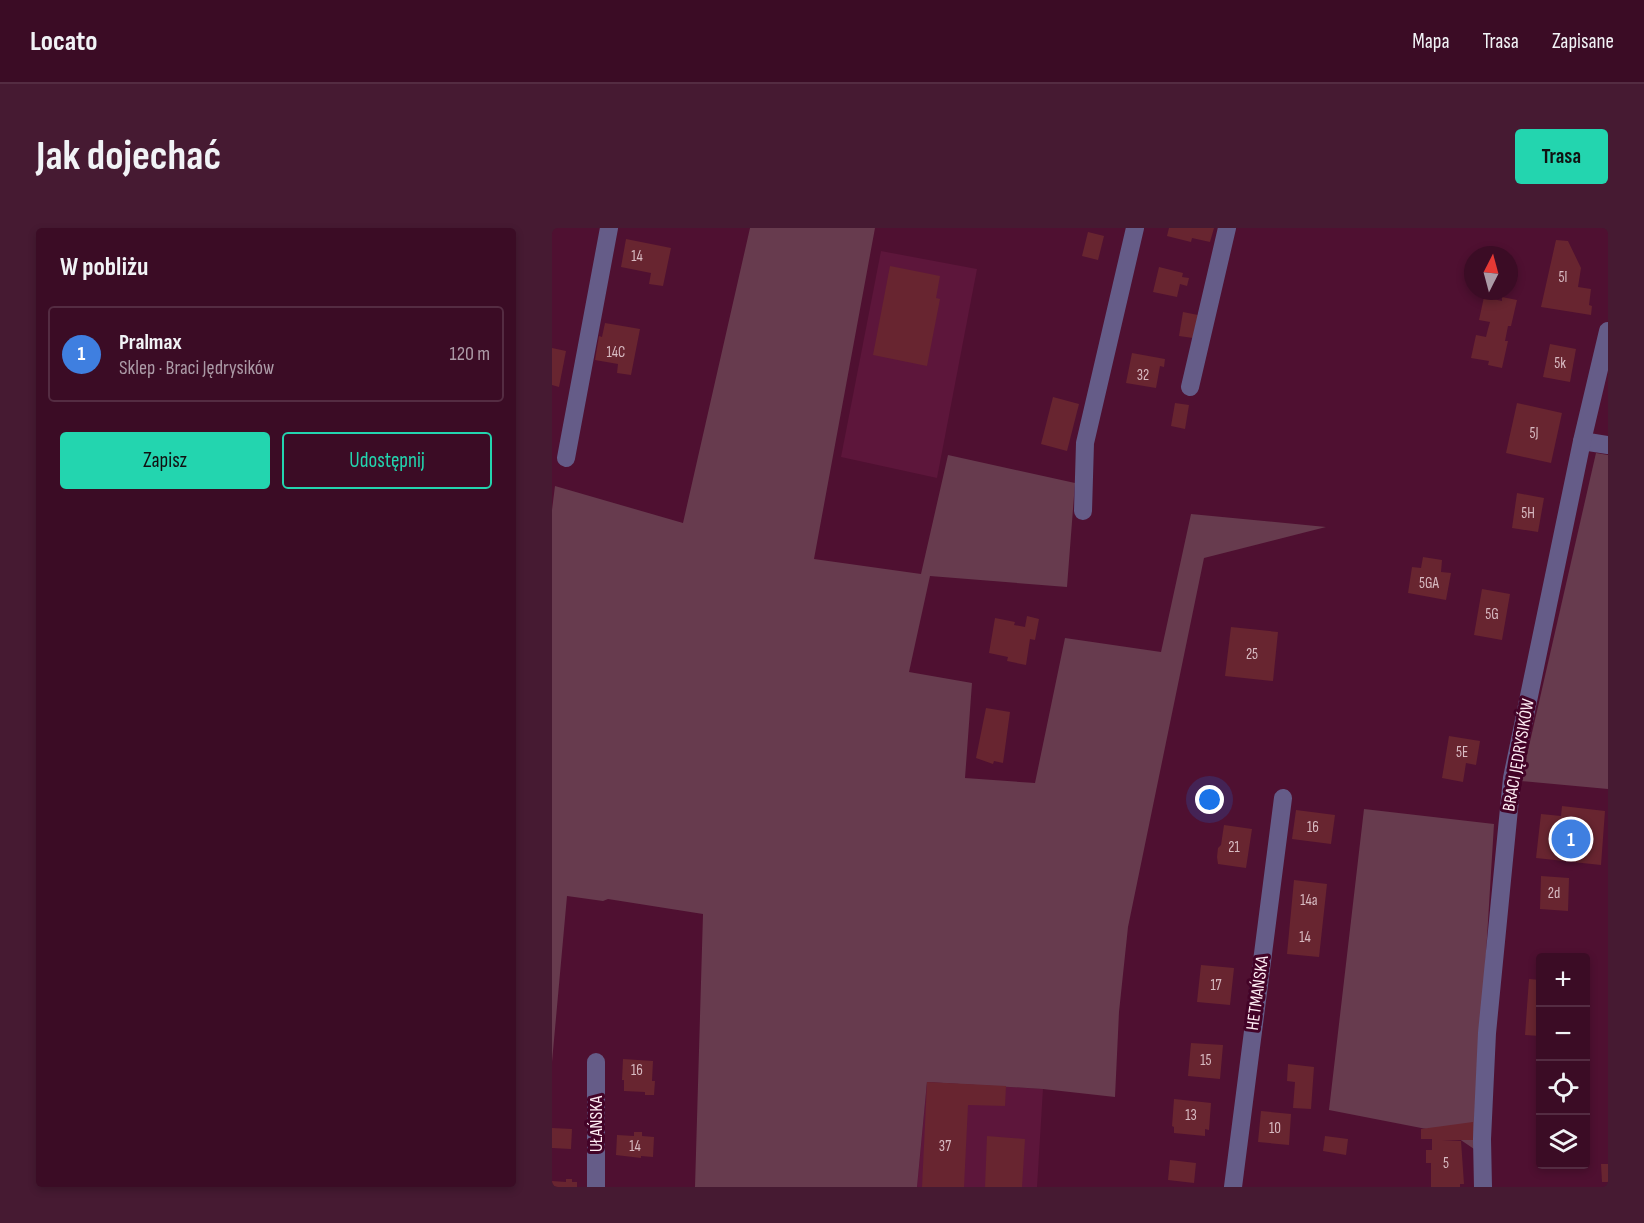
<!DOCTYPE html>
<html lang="pl">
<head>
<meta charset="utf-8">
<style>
	:root { --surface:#3b0c25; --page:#461a32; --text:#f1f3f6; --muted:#ac9ba7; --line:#542c42; --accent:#23d5af }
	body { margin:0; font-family:"Sofia Sans Condensed",sans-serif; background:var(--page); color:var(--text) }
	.controls { position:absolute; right:18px; bottom:18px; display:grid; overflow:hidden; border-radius:6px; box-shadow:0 3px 9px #0003 }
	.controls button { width:54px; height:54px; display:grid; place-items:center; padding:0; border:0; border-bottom:2px solid var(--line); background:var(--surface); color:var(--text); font:30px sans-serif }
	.compass { position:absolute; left:912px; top:18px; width:54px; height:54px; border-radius:50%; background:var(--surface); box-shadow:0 3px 9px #0003; rotate:6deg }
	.you { position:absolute; left:658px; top:572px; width:21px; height:21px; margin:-15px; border:4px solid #fff; border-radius:50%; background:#1a73e8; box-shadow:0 0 0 9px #1a73e833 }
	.badge { display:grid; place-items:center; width:39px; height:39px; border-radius:50%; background:var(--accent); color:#fff; font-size:20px; font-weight:700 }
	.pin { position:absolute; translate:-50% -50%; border:3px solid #fff; box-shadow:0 2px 6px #0006 }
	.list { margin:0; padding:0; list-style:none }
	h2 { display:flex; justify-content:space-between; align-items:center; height:78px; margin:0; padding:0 24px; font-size:26px }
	h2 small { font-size:20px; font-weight:400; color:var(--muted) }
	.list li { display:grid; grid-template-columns:39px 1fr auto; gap:18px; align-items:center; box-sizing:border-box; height:96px; margin:0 12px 12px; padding:0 12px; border:2px solid var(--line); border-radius:6px }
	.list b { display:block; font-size:22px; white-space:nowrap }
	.list p { margin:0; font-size:20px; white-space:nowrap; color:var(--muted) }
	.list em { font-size:20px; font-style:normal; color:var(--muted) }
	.actions { display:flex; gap:12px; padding:18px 24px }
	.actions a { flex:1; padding:14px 0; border:2px solid var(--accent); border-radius:6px; text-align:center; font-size:21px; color:var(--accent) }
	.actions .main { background:var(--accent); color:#111 }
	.icon { flex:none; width:33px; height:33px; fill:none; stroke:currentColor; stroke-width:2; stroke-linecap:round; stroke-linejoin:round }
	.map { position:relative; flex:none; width:1056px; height:959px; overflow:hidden; border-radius:6px }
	header { display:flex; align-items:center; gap:36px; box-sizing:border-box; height:84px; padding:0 30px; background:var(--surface); border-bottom:2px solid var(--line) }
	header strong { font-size:28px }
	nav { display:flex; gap:33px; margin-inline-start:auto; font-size:21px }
	.intro { display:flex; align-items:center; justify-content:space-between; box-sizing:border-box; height:144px; padding:0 36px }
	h1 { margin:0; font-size:42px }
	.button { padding:15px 27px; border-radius:6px; background:var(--accent); color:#111; font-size:21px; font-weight:700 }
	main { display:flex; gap:36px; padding:0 36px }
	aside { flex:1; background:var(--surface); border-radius:6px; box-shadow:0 3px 9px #0003 }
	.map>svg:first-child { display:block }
</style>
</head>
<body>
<header>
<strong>Locato</strong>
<nav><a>Mapa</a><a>Trasa</a><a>Zapisane</a></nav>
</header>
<div class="intro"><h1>Jak dojechać</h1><a class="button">Trasa</a></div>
<main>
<aside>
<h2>W pobliżu<small></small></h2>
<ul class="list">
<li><span class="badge" style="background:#3f7fe0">1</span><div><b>Pralmax</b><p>Sklep · Braci Jędrysików</p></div><em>120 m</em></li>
</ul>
<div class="actions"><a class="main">Zapisz</a><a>Udostępnij</a></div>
</aside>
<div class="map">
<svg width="1056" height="959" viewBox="0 0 1056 959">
	<rect width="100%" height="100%" fill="#4f1031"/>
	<g fill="#5d163b">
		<path d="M329 23 425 41 385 250 289 229Z"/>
		<path d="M375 854 491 861 485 959H365Z"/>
	</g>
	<g fill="#673b4e">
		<path d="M198 0H323L262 331 369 346 396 227 523 255 515 359 378 348 357 444 420 455 413 550 483 555 513 410 609 424 639 286 774 299 652 330 576 699 567 784 563 869 491 861 375 854 365 959H143L151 686 56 671 51 673 15 668 0 834V282L3 258 131 295Z"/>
		<path d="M1044 225 1056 227V561L969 553Z"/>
		<path d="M812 581 942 596 922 921 900 906 777 882Z"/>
	</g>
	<g fill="#682530">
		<path d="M617 0H662L658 14 640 10 639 14 615 8Z"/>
		<path d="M536 4 552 8 546 32 530 28Z"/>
		<path d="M74 11 119 20 111 58 97 56 99 45 69 39Z"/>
		<path d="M1004 12 1016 13 1029 40 1026 59 1039 61 1037 77 1040 78 1039 87 989 79Z"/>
		<path d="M338 38 388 48 384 70 388 71 375 138 321 127Z"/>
		<path d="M607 39 631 45 630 49 637 50 635 58 628 56 625 69 601 64Z"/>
		<path d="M932 69 950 73V69L965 72 959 98H956L953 113H956L950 140 936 137 937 133 919 130 924 107 934 109 936 101 938 94 927 92Z"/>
		<path d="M631 84 646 87 641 110 627 108Z"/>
		<path d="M53 95 88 101 79 147 65 145 66 136 43 132 47 108 50 109Z"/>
		<path d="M998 116 1024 121 1018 154 991 149Z"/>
		<path d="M0 120 14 123 7 159 0 157Z"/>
		<path d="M580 125 613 131 612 139 608 138 604 160 574 155Z"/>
		<path d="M501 169 527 176 515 223 489 216Z"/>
		<path d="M623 175 637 177 633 201 619 198Z"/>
		<path d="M965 175 1010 185 999 235 954 225Z"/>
		<path d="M965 265 992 270 986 304 960 300Z"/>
		<path d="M871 329 890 332 889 344 899 345 894 372 856 365 860 339 869 340Z"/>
		<path d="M930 361 958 366 950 412 922 407Z"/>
		<path d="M475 388 487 391 483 412 478 411 474 437 455 433 456 429 437 425 443 390 463 394 462 397 473 399Z"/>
		<path d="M679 399 726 404 721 453 673 448Z"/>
		<path d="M434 480 458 484 451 535 442 533 441 536 424 530Z"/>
		<path d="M897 508 928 513 924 537 914 535 911 554 890 550Z"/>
		<path d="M1010 578 1053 583 1049 637 984 630 989 586 1009 588Z"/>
		<path d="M744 582 783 587 779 616 740 611Z"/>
		<path d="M672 597 700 601 694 640 666 636 665 629 666 620 669 617Z"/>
		<path d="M989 648 1017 650 1016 683 988 681Z"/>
		<path d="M742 652 775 656 767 729 735 726Z"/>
		<path d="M649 737 682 740 678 777 645 774Z"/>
		<path d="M977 751 988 752V808L973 807Z"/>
		<path d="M639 815 671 817 668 851 636 848Z"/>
		<path d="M71 831 101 833 100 853H103L102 867H93V864L72 863V852H70Z"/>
		<path d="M736 836 762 839 759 881 741 880 743 854 735 853Z"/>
		<path d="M375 854 454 858 453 878 416 877 412 959H370Z"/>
		<path d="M622 871 659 875 657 902 653 901V908L622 905V899L620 898Z"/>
		<path d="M709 883 739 886 737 917 706 914Z"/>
		<path d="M921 894V912H890L909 913 912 956H908V959H879V935H874V922H880V911H869V901Z"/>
		<path d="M0 900 20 901 19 921 0 920Z"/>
		<path d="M82 904H90V908L102 909 101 929 89 928V930L64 927 65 907 82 908Z"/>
		<path d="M435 908 473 911 470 959H433Z"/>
		<path d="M773 908 796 911 794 927 771 923Z"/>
		<path d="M618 932 644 935 642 955 616 952Z"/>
		<path d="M1049 936H1056V954H1050Z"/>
		<path d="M14 951H20V954H25V959H0V953L14 954Z"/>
	</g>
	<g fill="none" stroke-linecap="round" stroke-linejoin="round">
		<g stroke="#655c88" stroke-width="18">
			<path d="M638 159 675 0"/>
			<path d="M1030 213 1056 217"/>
			<path d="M14 230 57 0"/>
			<path d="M531 283 533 215 583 0"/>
			<path d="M44 959V834"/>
			<path d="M681 959 731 570"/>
			<path d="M931 959 930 911 935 805 960 550 1030 213 1056 103"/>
		</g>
	</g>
	<g text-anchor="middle" stroke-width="6" stroke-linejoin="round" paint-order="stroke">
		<g font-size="15" fill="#d8bbc2">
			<text x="85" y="33">14</text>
			<text x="1011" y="54">5l</text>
			<text x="64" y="129">14C</text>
			<text x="1008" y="140">5k</text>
			<text x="591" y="152">32</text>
			<text x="982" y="210">5J</text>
			<text x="976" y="290">5H</text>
			<text x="877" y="360">5GA</text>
			<text x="940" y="391">5G</text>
			<text x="700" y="431">25</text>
			<text x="910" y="529">5E</text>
			<text x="761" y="604">16</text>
			<text x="682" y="624">21</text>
			<text x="1002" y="670">2d</text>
			<text x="757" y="677">14a</text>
			<text x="753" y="714">14</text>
			<text x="664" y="762">17</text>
			<text x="654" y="837">15</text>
			<text x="85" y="847">16</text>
			<text x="639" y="892">13</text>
			<text x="723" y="905">10</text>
			<text x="83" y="923">14</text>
			<text x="393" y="923">37</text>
			<text x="894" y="940">5</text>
		</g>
		<g font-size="18" fill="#feedf3" stroke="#430327">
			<text transform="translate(966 527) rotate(-80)" y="6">BRACI JĘDRYSIKÓW</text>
			<text transform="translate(705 765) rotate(-82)" y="6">HETMAŃSKA</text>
			<text transform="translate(44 896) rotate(-90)" y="6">UŁAŃSKA</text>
		</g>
	</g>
</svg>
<div class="controls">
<button>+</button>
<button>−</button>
<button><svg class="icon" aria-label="locate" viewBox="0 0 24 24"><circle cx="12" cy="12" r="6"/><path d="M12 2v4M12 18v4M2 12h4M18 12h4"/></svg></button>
<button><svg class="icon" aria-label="layers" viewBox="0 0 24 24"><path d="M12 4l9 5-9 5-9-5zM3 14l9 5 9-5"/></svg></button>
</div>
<svg class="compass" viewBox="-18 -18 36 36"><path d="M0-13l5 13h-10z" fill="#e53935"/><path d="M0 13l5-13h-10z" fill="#ac9ba7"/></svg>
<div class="you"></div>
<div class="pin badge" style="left:1019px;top:611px;background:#3f7fe0">1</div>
</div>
</main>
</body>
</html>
